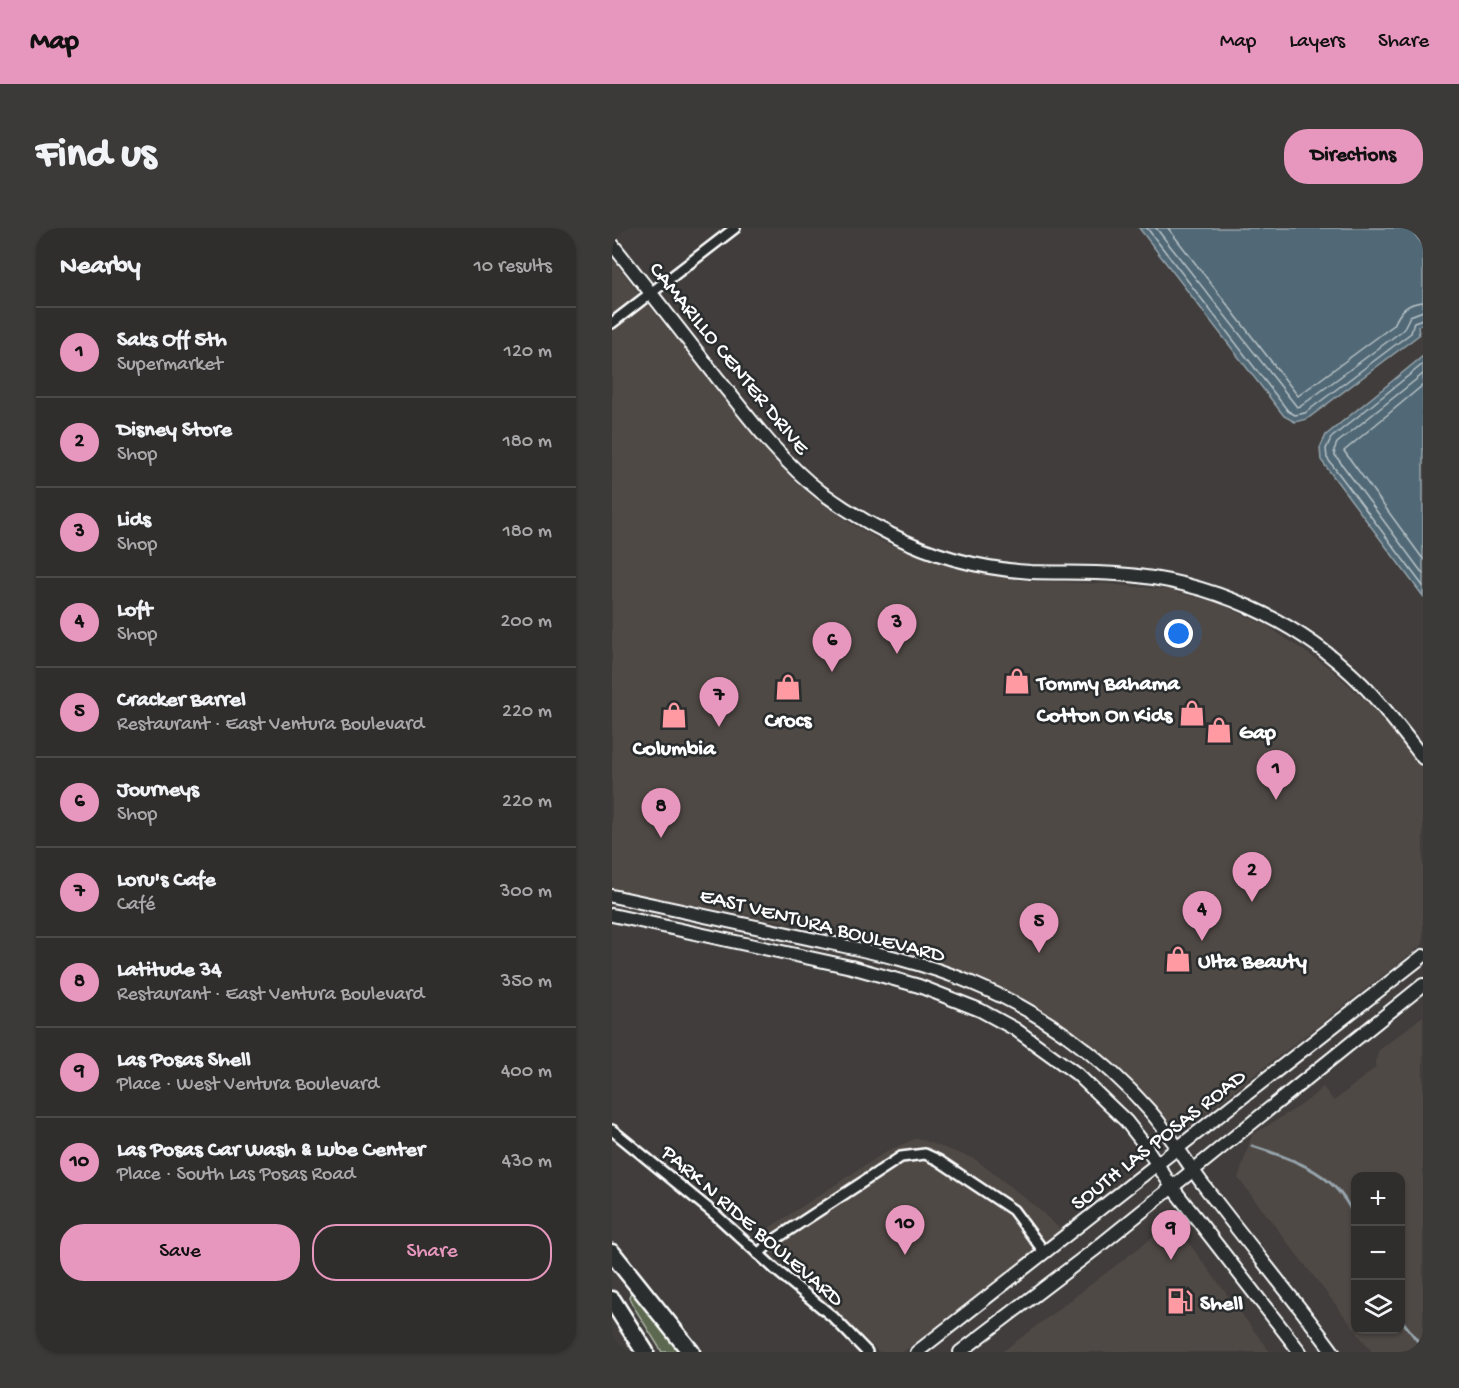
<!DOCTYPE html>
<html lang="en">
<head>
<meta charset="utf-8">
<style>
	:root { --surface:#302e2d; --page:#3c3a39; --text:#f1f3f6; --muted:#a8a8aa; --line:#4b4a49; --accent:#e797bd }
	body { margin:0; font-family:"Gochi Hand",sans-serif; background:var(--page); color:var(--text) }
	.controls { position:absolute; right:18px; bottom:18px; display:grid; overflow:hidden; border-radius:12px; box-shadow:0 2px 4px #0004 }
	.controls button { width:54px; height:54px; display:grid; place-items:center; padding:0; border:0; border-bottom:2px solid var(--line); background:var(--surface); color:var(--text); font:30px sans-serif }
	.you { position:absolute; left:567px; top:406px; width:21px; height:21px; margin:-15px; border:4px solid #fff; border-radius:50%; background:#1a73e8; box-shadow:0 0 0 9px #1a73e833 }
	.badge { display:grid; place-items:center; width:39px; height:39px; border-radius:50%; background:var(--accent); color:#111; font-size:20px; font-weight:700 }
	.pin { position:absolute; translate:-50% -50px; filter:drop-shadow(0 2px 3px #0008) }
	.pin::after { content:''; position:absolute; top:32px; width:21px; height:18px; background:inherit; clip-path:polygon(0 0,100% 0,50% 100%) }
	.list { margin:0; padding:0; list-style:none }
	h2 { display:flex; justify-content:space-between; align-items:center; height:78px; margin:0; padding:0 24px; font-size:26px }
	h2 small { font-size:20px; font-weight:400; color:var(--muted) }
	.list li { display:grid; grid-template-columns:39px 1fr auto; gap:18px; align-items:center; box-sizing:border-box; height:90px; padding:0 24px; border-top:2px solid var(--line) }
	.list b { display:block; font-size:22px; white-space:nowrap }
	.list p { margin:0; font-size:20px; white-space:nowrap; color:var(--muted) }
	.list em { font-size:20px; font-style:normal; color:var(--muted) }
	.actions { display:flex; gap:12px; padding:18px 24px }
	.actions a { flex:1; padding:14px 0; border:2px solid var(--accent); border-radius:24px; text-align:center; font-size:21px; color:var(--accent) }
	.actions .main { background:var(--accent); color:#111 }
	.icon { flex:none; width:33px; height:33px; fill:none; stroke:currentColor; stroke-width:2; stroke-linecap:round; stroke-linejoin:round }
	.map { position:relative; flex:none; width:811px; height:1124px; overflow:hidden; border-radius:24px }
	header { display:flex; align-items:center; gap:36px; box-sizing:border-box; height:84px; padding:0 30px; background:var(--accent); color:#111 }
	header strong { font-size:28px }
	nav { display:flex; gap:33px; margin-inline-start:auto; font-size:21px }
	.intro { display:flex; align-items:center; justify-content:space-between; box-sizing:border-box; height:144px; padding:0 36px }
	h1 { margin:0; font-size:42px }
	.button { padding:15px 27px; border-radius:24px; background:var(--accent); color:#111; font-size:21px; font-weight:700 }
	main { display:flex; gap:36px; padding:0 36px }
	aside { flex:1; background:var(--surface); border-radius:24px; box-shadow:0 2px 4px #0004 }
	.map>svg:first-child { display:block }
</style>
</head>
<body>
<header>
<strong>Map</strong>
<nav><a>Map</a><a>Layers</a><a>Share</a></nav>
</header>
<div class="intro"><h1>Find us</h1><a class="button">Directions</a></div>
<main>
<aside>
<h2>Nearby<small>10 results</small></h2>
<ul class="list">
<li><span class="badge">1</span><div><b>Saks Off 5th</b><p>Supermarket</p></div><em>120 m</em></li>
<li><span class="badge">2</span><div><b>Disney Store</b><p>Shop</p></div><em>180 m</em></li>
<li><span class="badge">3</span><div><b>Lids</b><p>Shop</p></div><em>180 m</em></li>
<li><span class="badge">4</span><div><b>Loft</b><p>Shop</p></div><em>200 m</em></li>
<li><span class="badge">5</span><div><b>Cracker Barrel</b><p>Restaurant · East Ventura Boulevard</p></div><em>220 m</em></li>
<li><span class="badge">6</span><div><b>Journeys</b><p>Shop</p></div><em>220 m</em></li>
<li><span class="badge">7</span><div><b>Loru's Cafe</b><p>Café</p></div><em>300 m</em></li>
<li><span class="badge">8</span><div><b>Latitude 34</b><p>Restaurant · East Ventura Boulevard</p></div><em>350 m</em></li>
<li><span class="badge">9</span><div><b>Las Posas Shell</b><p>Place · West Ventura Boulevard</p></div><em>400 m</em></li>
<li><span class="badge">10</span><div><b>Las Posas Car Wash &amp; Lube Center</b><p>Place · South Las Posas Road</p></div><em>430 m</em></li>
</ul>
<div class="actions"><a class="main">Save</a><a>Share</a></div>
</aside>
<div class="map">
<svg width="811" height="1124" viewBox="0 0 811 1124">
	<rect width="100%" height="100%" fill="#403d3c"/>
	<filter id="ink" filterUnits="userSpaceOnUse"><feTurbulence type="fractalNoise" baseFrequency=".0167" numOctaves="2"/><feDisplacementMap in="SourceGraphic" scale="12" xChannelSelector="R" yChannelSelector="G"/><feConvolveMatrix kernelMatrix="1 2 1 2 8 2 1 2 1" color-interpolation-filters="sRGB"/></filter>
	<g filter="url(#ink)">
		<g fill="#4f4845" fill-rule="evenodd">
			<path d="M0 31 136 201 182 253 236 294 273 315 354 343 413 353 496 356 557 362 606 375 654 397 719 441 772 490 811 542V716L565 907 528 862 454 801 371 752 293 722 234 705 0 662Z"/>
			<path d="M811 788V1124H760L626 950 640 907 691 876 711 859 722 873 763 840 766 823ZM744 948H788V1102H744Z"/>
			<path d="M305 910 363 931 422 977 449 1002 291 1124H267L143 1009 275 923Z"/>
			<path d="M557 997 564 998 658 1124H390Z"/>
		</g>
		<path fill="#5b6850" stroke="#adb4a8" stroke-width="1.5" d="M19 1064H22L71 1124H50L20 1076 17 1069Z"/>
		<g fill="#516976" stroke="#97a5ad" stroke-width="1.5">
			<path d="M527 0H798L811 17V96L806 98 807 107 695 191 683 194 672 188Z"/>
			<path d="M811 128V368L709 232 708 220 714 207Z"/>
		</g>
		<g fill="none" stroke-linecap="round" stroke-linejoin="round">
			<g stroke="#b9c3c8" stroke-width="1.5">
				<path d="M535 0 676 183 683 187 693 185 799 105 802 94 811 91"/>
				<path d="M544 0 685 179 689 178 791 102 798 88 811 83"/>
				<path d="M556 0 686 168 782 97C788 83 795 75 811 74"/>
				<path d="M811 136 719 210 714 221 715 230 811 358"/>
				<path d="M811 146 725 215 722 222 723 227 811 346"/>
				<path d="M811 157 732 223 811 331"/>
			</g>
			<g stroke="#97a5ad" stroke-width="3">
				<path d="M640 918C684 932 728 946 744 994"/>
				<path d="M788 1090 811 1120"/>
			</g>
			<g stroke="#fff" stroke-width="14">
				<g id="street">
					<path d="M0 95 123 0"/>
					<path d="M0 902 104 987 164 1042 221 1089 255 1124"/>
					<path d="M146 1026 159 1014 289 929 313 926 326 932 401 982 433 1025"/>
				</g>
			</g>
			<g stroke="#fff" stroke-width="16">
				<g id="secondary">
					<path d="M0 16C36 61 71 106 107 152 138 191 169 233 209 264 231 280 254 294 278 306 321 328 371 341 419 344 448 345 477 344 505 346 596 352 685 391 750 456 772 478 791 504 811 530"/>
					<path d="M0 668C65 682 130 696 195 710 251 722 309 733 362 756 428 783 490 828 537 882 558 906 574 934 593 959 635 1015 680 1068 721 1124"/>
					<path d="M0 687 239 739 307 758 368 782 403 801 465 846 514 893 532 916 560 959 688 1124"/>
					<path d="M305 1124 811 728"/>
					<path d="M348 1124 482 1022 811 757"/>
				</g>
			</g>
			<g stroke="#fff" stroke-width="21">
				<g id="highway">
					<path d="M0 1025 79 1124"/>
					<path d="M0 1072 33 1124"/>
				</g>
			</g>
			<use href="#street" stroke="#2a2d2e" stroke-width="9"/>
			<use href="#secondary" stroke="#2a2d2e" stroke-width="12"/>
			<use href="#highway" stroke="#2a2d2e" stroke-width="16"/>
		</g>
	</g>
	<defs>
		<g id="shop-bare" transform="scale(2.07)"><path d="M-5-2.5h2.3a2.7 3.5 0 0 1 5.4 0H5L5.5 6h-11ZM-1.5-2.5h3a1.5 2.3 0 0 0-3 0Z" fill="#ff9aa2" stroke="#2a2d2e" stroke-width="2.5" paint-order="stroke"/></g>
		<g id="fuel-bare" transform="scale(2.07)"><path d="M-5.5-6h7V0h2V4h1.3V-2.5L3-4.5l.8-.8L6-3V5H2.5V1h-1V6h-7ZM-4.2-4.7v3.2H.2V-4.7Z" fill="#ff9aa2" stroke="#2a2d2e" stroke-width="2.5" paint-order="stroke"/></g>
	</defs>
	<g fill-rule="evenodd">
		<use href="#shop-bare" x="405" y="453"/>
		<use href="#shop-bare" x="176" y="459"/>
		<use href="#shop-bare" x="580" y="485"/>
		<use href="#shop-bare" x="62" y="487"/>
		<use href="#shop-bare" x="607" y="502"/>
		<use href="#shop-bare" x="566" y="731"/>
		<use href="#fuel-bare" x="568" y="1073"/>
	</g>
	<g text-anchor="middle" stroke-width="5" stroke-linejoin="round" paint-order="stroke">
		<g font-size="22" fill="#fff" stroke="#2a2d2e">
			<text transform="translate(119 129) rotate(51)" y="8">CAMARILLO CENTER DRIVE</text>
			<text transform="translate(211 695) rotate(14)" y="8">EAST VENTURA BOULEVARD</text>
			<text transform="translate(545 910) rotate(-38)" y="8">SOUTH LAS POSAS ROAD</text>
			<text transform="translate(142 996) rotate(41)" y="8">PARK N RIDE BOULEVARD</text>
		</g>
		<g font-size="22" font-weight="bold" fill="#fff" stroke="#2a2d2e" text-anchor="start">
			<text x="425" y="461">Tommy Bahama</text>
			<text x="560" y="493" text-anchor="end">Cotton On Kids</text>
			<text x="176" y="498" text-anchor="middle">Crocs</text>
			<text x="627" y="510">Gap</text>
			<text x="62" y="526" text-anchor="middle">Columbia</text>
			<text x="586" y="739">Ulta Beauty</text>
			<text x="588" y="1081">Shell</text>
		</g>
	</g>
</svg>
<div class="controls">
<button>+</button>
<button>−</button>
<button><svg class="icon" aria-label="layers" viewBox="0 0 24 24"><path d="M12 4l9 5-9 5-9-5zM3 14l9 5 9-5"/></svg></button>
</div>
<div class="you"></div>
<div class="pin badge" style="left:664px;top:572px">1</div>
<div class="pin badge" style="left:640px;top:674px">2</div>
<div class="pin badge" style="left:285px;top:426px">3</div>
<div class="pin badge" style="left:590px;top:713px">4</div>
<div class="pin badge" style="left:427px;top:725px">5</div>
<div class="pin badge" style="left:220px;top:444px">6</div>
<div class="pin badge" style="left:107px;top:499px">7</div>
<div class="pin badge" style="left:49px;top:610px">8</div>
<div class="pin badge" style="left:559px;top:1032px">9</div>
<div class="pin badge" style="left:293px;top:1027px">10</div>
</div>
</main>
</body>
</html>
